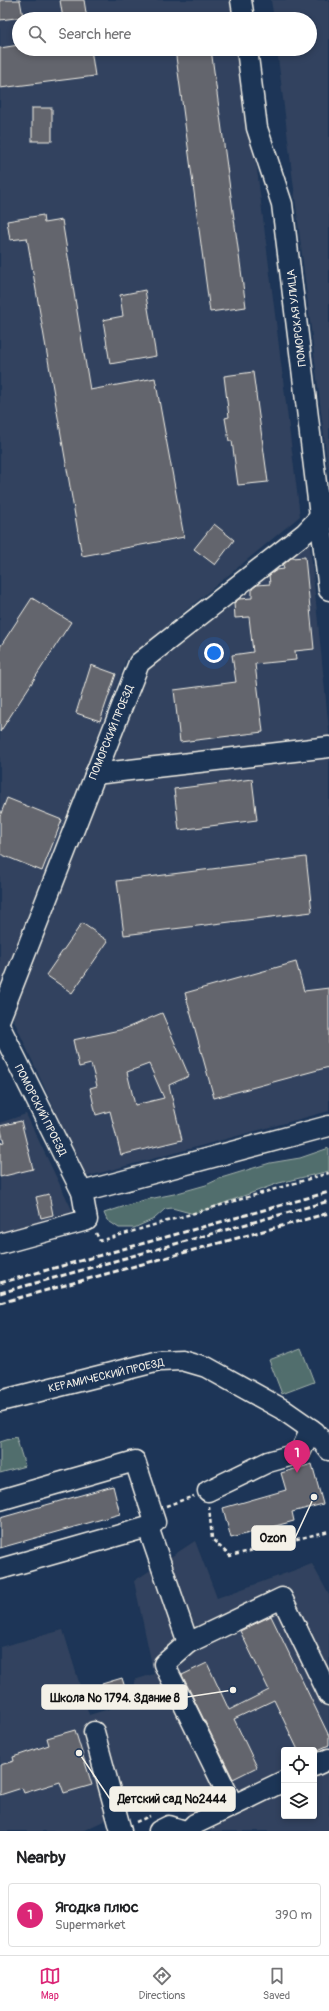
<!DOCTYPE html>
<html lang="en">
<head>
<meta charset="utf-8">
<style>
	:root { --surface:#fff; --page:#f2f2f2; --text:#202124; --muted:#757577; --line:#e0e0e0; --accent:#db2777 }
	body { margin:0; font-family:Pangolin,sans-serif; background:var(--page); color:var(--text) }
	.controls { position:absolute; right:12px; bottom:12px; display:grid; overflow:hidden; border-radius:4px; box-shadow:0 2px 6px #0003 }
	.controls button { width:36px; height:36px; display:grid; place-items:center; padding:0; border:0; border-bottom:1px solid var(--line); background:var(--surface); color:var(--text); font:20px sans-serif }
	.you { position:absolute; left:214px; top:653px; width:14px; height:14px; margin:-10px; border:3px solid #fff; border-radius:50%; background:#1a73e8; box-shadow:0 0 0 6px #1a73e833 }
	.badge { display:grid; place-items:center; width:26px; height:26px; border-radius:50%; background:var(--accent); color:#fff; font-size:13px; font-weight:700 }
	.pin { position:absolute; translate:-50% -33px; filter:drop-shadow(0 1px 2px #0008) }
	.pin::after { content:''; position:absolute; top:21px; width:14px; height:12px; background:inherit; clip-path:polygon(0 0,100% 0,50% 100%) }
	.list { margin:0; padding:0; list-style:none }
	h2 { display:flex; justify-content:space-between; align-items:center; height:52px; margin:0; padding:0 16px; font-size:17px }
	h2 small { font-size:13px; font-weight:400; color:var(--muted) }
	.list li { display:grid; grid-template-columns:26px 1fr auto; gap:12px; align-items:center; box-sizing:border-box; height:64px; margin:0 8px 8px; padding:0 8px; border:1px solid var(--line); border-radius:4px }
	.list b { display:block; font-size:15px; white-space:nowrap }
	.list p { margin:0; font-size:13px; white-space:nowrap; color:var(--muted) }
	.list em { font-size:13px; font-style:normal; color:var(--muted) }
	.icon { flex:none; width:22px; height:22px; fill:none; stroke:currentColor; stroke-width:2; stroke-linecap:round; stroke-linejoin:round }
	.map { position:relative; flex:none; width:329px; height:1831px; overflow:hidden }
	.search { position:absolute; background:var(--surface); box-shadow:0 2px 6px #0003; left:12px; right:12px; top:12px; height:44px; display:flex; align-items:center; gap:10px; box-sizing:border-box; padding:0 14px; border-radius:22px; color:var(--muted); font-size:15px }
	.sheet { height:124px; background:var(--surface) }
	nav { display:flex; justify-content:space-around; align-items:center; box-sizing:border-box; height:56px; border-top:1px solid var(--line); background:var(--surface); font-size:11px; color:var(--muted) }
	nav a { display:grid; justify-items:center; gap:2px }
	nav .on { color:var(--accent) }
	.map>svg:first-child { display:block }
</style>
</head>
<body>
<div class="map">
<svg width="329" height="1831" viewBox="0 0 329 1831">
	<rect width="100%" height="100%" fill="#1d3557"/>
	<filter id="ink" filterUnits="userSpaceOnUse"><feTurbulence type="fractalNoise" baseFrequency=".025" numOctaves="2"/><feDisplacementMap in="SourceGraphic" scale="8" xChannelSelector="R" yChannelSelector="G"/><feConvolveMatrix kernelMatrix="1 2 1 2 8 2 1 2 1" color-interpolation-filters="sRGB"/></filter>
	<g filter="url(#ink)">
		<g fill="#32435e" fill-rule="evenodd">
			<path d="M0 0H235L238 19H19V49H242L300 516 126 660 46 877 0 997Z"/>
			<path d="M271 0H329V477L277 49H310V19H274Z"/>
			<path d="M309 535 329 730V1111L85 1177 12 1016 147 662Z"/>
			<path d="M26 1114 73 1212 0 1233V1123Z"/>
			<path d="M195 1541 217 1598 312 1564 329 1595V1831H200L171 1790 82 1831H0V1647L63 1630 89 1715 139 1700 134 1680 154 1674 134 1581ZM284 1750H314V1816H284Z"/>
		</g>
		<g fill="#516e6d" stroke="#a2b0aa">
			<path d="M329 1148V1171L279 1183 194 1214 172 1208 165 1209 154 1219 134 1228H119L107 1220 104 1213 144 1200 174 1194 206 1185 221 1178 270 1163 300 1158Z"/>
			<path d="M301 1348 314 1382 282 1394 269 1360Z"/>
			<path d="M16 1437 25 1466 0 1473V1442Z"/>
		</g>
		<g fill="#64656d" stroke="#f4f1e8" fill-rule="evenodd">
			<path d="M0 0H20L23 17 0 20Z"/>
			<path d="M60 0H84L87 19H63Z"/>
			<path d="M19 45V49H91L95 76 0 88V48Z"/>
			<path d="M175 49H211L246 307 210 312Z"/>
			<rect x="32" y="108" width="20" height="33"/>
			<path d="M43 215 44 223 62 220 90 390 155 378 184 537 82 556 27 238 10 240 7 221Z"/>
			<path d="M145 290 156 356 110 364 103 320 123 316 120 295Z"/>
			<path d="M253 372 268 482 238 485 232 441H229L225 418 229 417 224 376Z"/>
			<path d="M214 524 234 540 215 565 194 549Z"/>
			<path d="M305 557 314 649 295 651 296 660 255 664 263 732 180 742 174 690 236 682 232 655 253 652 249 617 235 618 234 603 239 599 252 598V589L257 585 270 584 269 575 277 570 284 569 283 565 291 558Z"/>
			<path d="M32 598 71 622 0 732V647Z"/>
			<path d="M91 665 116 674 100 721 76 713Z"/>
			<path d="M252 779 257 820 179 830 174 789Z"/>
			<path d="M7 798 62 820 42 871 0 854V816Z"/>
			<path d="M306 857 312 912 124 935 117 881Z"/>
			<path d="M82 923 108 941 72 993 46 975Z"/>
			<path d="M296 962 304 991 329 988V1067L214 1098 185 993Z"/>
			<path d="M162 1013 189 1076 169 1085 182 1140 121 1155 110 1111 96 1115 90 1088 97 1086 91 1064 79 1067 73 1040 124 1029ZM149 1064 164 1098 135 1105 127 1072Z"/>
			<path d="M21 1121 33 1169 0 1177V1143L4 1142 0 1126Z"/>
			<path d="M49 1194 53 1215 41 1218 36 1197Z"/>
			<path d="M312 1464 323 1504 292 1512 294 1521 231 1538 223 1508 286 1490 281 1473Z"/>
			<path d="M113 1486 120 1514 0 1548V1518Z"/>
			<path d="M271 1616 329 1736V1745L318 1750H298L274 1700 234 1719 257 1767 233 1779 182 1675 207 1663 229 1710 269 1690 240 1631Z"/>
			<path d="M122 1678 126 1691 106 1697 102 1684Z"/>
			<path d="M75 1730 92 1785 64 1793 60 1782 24 1793 22 1788 0 1795V1765L14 1761 13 1757 49 1745 47 1738Z"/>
		</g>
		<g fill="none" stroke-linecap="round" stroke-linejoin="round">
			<g stroke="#f4f1e8" stroke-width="23">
				<g id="minor">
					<path d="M241 0 244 19"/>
					<path d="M247 49 257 128 282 204 329 590"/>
					<path d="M95 774 329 747"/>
					<path d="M0 1018 139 663 305 533 320 517"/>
					<path d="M0 1027 82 1192 87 1220 0 1244"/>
					<path d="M82 1192 329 1126"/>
					<path d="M0 1401 159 1361 182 1360 206 1367 282 1409 315 1432 329 1450"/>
					<path d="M208 1491 268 1462 300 1453 311 1429"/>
					<path d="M0 1500 135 1461 155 1522 148 1527 0 1569"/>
					<path d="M148 1527 188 1643 282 1598 329 1695"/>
					<path d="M188 1643 164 1664 233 1805"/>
					<path d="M94 1732 121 1831"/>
					<path d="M314 1766 329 1759"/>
					<path d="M159 1831 169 1826 185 1831"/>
					<path d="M188 1831 195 1824 284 1781"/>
				</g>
			</g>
			<g stroke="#f4f1e8" stroke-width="2.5" stroke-dasharray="4 3" stroke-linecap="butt">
				<path d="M96 1233 100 1241 329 1173"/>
				<path d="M166 1506 194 1496"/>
				<path d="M209 1506 212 1539 230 1556 329 1531"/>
				<path d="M136 1822 150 1816"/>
			</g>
			<use href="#minor" stroke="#1d3557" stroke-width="20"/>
			<g stroke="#f4f1e8" stroke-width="3" stroke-dasharray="6 3" stroke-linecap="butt">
				<path d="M0 1283 329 1192"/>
				<path d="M0 1293 329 1201"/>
				<path d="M0 1303 329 1213"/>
			</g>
		</g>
	</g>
	<g text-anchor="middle" stroke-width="3.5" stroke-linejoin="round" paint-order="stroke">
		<g font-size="11" fill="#f4f1e8" stroke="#1d3557">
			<text transform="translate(296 318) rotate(-97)" y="4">ПОМОРСКАЯ УЛИЦА</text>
			<text transform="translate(111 732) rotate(-68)" y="4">ПОМОРСКИЙ ПРОЕЗД</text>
			<text transform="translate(41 1110) rotate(63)" y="4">ПОМОРСКИЙ ПРОЕЗД</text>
			<text transform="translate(106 1375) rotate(-13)" y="4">КЕРАМИЧЕСКИЙ ПРОЕЗД</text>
		</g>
	</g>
	<path fill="none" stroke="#f4f1e8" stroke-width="1.5" d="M314 1497L295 1538M233 1690L187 1697M79 1753L110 1799"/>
	<g fill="#f4f1e8" stroke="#1d3557" stroke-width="1.5">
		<circle cx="314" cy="1497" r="4"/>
		<circle cx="233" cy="1690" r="4"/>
		<circle cx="79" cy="1753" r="4"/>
	</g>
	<g fill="#f4f1e8" stroke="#f4f1e8" stroke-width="1.5">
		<rect x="252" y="1526" width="43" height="24" rx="4"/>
		<rect x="42" y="1685" width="145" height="24" rx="4"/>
		<rect x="110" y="1787" width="125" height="24" rx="4"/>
	</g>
	<g font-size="12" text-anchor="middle" font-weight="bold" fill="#111">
		<text x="273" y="1542">Ozon</text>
		<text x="115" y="1702">Школа № 1794. Здание 8</text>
		<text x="172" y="1803">Детский сад №2444</text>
	</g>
</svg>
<div class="controls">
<button><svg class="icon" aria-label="locate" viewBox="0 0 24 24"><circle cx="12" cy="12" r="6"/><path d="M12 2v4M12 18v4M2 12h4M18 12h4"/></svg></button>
<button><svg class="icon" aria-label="layers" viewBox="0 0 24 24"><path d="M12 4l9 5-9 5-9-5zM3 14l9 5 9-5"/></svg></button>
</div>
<div class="you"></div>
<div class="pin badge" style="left:297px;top:1473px">1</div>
<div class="search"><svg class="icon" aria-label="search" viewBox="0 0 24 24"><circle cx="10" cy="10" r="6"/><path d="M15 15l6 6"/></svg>Search here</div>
</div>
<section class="sheet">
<h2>Nearby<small></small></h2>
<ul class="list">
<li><span class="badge">1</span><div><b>Ягодка плюс</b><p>Supermarket</p></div><em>390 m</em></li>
</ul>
</section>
<nav>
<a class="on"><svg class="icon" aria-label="map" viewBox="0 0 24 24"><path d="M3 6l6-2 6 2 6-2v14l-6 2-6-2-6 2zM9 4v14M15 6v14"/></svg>Map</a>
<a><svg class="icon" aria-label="directions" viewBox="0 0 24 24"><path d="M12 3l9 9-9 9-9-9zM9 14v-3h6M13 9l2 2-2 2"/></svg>Directions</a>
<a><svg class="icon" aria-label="saved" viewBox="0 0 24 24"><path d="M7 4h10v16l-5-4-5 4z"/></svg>Saved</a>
</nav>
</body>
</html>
